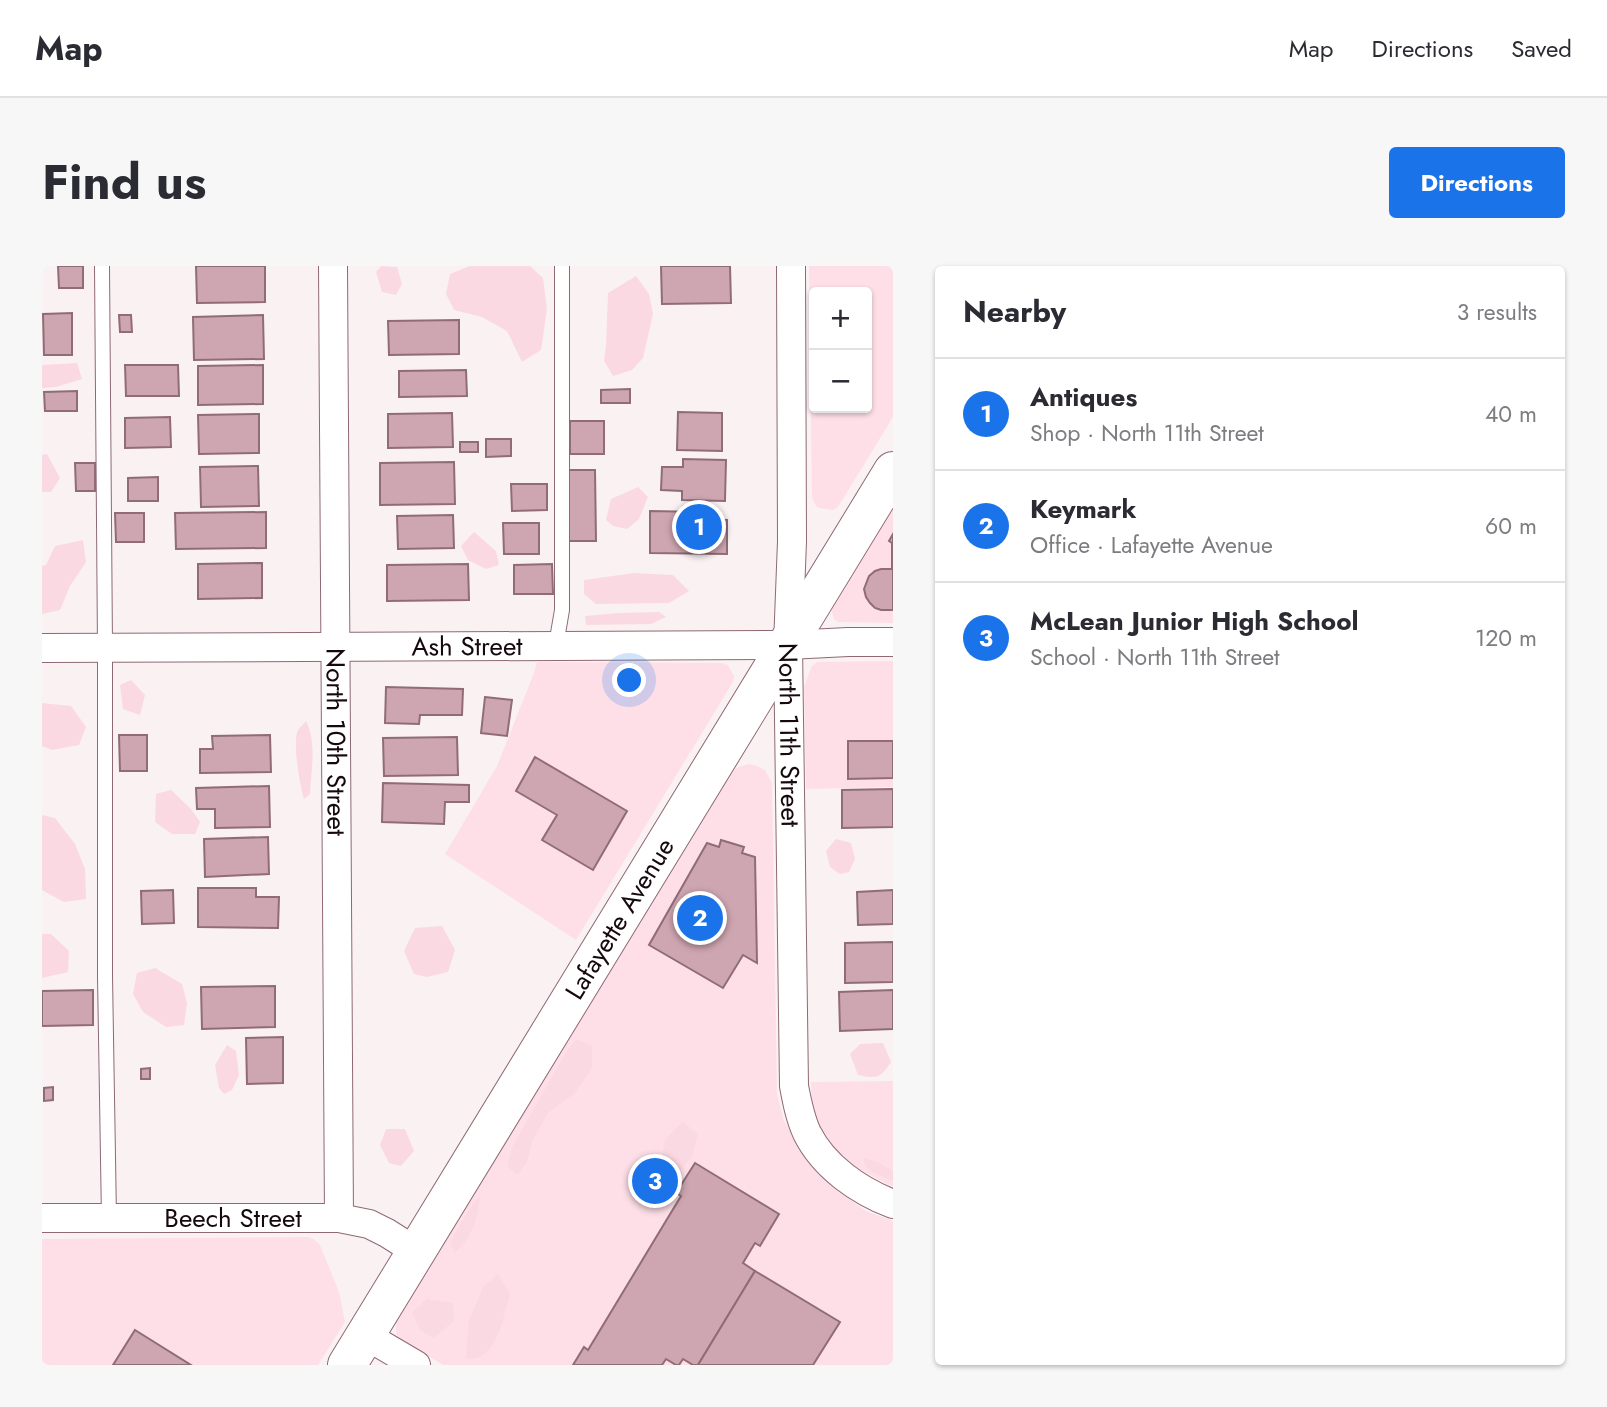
<!DOCTYPE html>
<html lang="en">
<head>
<meta charset="utf-8">
<style>
	:root { --surface:#fff; --page:#f7f7f7; --text:#2b2b33; --muted:#7c7c81; --line:#e1e1e2; --accent:#1a73e8 }
	body { margin:0; font-family:Jost,sans-serif; background:var(--page); color:var(--text) }
	.controls { position:absolute; right:21px; top:21px; display:grid; overflow:hidden; border-radius:7px; box-shadow:0 2px 5px #0004 }
	.controls button { width:63px; height:63px; display:grid; place-items:center; padding:0; border:0; border-bottom:2px solid var(--line); background:var(--surface); color:var(--text); font:35px sans-serif }
	.you { position:absolute; left:588px; top:415px; width:24px; height:24px; margin:-18px; border:5px solid #fff; border-radius:50%; background:#1a73e8; box-shadow:0 0 0 10px #1a73e833 }
	.badge { display:grid; place-items:center; width:46px; height:46px; border-radius:50%; background:var(--accent); color:#fff; font-size:23px; font-weight:700 }
	.pin { position:absolute; translate:-50% -50%; border:4px solid #fff; box-shadow:0 2px 7px #0006 }
	.list { margin:0; padding:0; list-style:none }
	h2 { display:flex; justify-content:space-between; align-items:center; height:91px; margin:0; padding:0 28px; font-size:30px }
	h2 small { font-size:23px; font-weight:400; color:var(--muted) }
	.list li { display:grid; grid-template-columns:46px 1fr auto; gap:21px; align-items:center; box-sizing:border-box; height:112px; padding:0 28px; border-top:2px solid var(--line) }
	.list b { display:block; font-size:26px; white-space:nowrap }
	.list p { margin:0; font-size:23px; white-space:nowrap; color:var(--muted) }
	.list em { font-size:23px; font-style:normal; color:var(--muted) }
	.map { position:relative; flex:none; width:851px; height:1099px; overflow:hidden; border-radius:7px }
	header { display:flex; align-items:center; gap:42px; box-sizing:border-box; height:98px; padding:0 35px; background:var(--surface); border-bottom:2px solid var(--line) }
	header strong { font-size:33px }
	nav { display:flex; gap:38px; margin-inline-start:auto; font-size:24px }
	.intro { display:flex; align-items:center; justify-content:space-between; box-sizing:border-box; height:168px; padding:0 42px }
	h1 { margin:0; font-size:49px }
	.button { padding:18px 32px; border-radius:7px; background:var(--accent); color:#fff; font-size:24px; font-weight:700 }
	main { display:flex; gap:42px; padding:0 42px }
	aside { flex:1; background:var(--surface); border-radius:7px; box-shadow:0 2px 5px #0004 }
	.map>svg:first-child { display:block }
</style>
</head>
<body>
<header>
<strong>Map</strong>
<nav><a>Map</a><a>Directions</a><a>Saved</a></nav>
</header>
<div class="intro"><h1>Find us</h1><a class="button">Directions</a></div>
<main>
<div class="map">
<svg width="851" height="1099" viewBox="0 0 851 1099">
	<rect width="100%" height="100%" fill="#faf1f3"/>
	<g fill="#fedfe8" fill-rule="evenodd">
		<path d="M767 0H851V151L796 241 791 244 777 242 774 240 770 232ZM772 26H825V142H772Z"/>
		<path d="M851 239V357L796 356 792 353 789 342Z"/>
		<path d="M851 395V521L764 523 762 421 770 400 775 396Z"/>
		<path d="M495 396 680 397 686 399 692 410 691 416 534 674 403 588 455 500 492 407Z"/>
		<path d="M707 498 715 500 723 504 730 517 735 828 742 855 776 906 796 925 824 945 851 955V1099H401L357 1072 354 1067V1055L685 515 693 503 699 500Z"/>
		<path d="M851 815V921L819 904 798 889 782 870 770 846 769 816Z"/>
		<path d="M266 971 272 973 278 979 297 1026 303 1056 276 1099H0V973Z"/>
	</g>
	<g fill="#fbd9e2">
		<path d="M339 0 355 1 360 18 354 29 340 26 334 6Z"/>
		<path d="M428 0H488L501 12 505 43 499 84 480 96 465 65 440 51 412 44 404 28 408 8Z"/>
		<path d="M594 10 607 28 611 48 601 92 590 104 571 110 562 95 564 79 566 27Z"/>
		<path d="M35 97 40 113 14 121 0 122V99Z"/>
		<path d="M5 188 18 212 9 226H0V189Z"/>
		<path d="M596 221 606 231 597 253 585 263 571 260 564 254 569 233Z"/>
		<path d="M432 266 454 285 457 299 444 303 426 294 419 280Z"/>
		<path d="M41 274 44 296 28 320 18 344 0 348V300L4 299 13 280Z"/>
		<path d="M592 307 631 309 647 325 627 337 554 338 542 328V314Z"/>
		<path d="M617 346 624 351 609 358 544 359 543 350 577 347Z"/>
		<path d="M89 414 103 429 98 449 81 443 78 419Z"/>
		<path d="M0 437 29 440 44 461 37 479 10 484 0 480Z"/>
		<path d="M264 455C275 477 269 505 268 528L262 533C258 519 250 477 256 464 258 461 262 458 264 455Z"/>
		<path d="M129 524 149 543 158 556 153 568H130L113 556 114 528Z"/>
		<path d="M0 549 13 552 33 578 43 603 44 633 22 636 0 624Z"/>
		<path d="M794 573 809 577 813 593 807 606 798 608 788 601 784 585Z"/>
		<path d="M400 660 413 684 406 706 385 711 372 708 362 685 373 662Z"/>
		<path d="M0 668H9L27 685 26 706 0 712Z"/>
		<path d="M113 702 140 718 145 737 142 759 124 761 101 746 91 728 95 707Z"/>
		<path d="M535 773 550 780V803L533 827 506 847 491 874 485 896 475 909 465 900 471 879 526 783Z"/>
		<path d="M841 777 849 796C839 812 834 813 816 809L808 788 818 778Z"/>
		<path d="M185 779 194 785 197 809 190 824 182 828 177 822 173 799Z"/>
		<path d="M641 856 656 868 650 891 638 905 623 906 619 895 623 873Z"/>
		<path d="M344 863H363L372 885 359 900 347 897 338 879Z"/>
		<path d="M822 892 834 895 851 905V915L828 905 822 897Z"/>
		<path d="M438 930C437 951 428 975 412 987L408 976 430 939Z"/>
		<path d="M456 1008 468 1028C462 1048 454 1099 424 1092L427 1055 441 1021Z"/>
		<path d="M385 1033 411 1037 412 1055 391 1072 378 1064 370 1046Z"/>
	</g>
	<g fill="#cea6b1" stroke="#906c76" stroke-width="2">
		<path d="M16 0H41V22H17Z"/>
		<path d="M154 0H223V36L155 37Z"/>
		<path d="M619 0H688L689 37 620 38Z"/>
		<path d="M30 47V89H2L1 48Z"/>
		<path d="M77 49H89L90 66H78Z"/>
		<path d="M221 49 222 93 152 94 151 51Z"/>
		<path d="M417 54V88L347 89 346 55Z"/>
		<path d="M83 99H136L137 130H84Z"/>
		<path d="M221 99V138L156 139V100Z"/>
		<path d="M424 104 425 130 357 131V105Z"/>
		<path d="M588 123V137H559V124Z"/>
		<path d="M35 125V145H3L2 126Z"/>
		<path d="M636 146 680 147V185L635 184Z"/>
		<path d="M410 147 411 181 346 182V148Z"/>
		<path d="M217 148V187L157 188 156 149Z"/>
		<path d="M128 151 129 181 83 182V152Z"/>
		<rect x="528" y="155" width="34" height="33"/>
		<path d="M444 173H469V190L444 191Z"/>
		<rect x="418" y="176" width="18" height="10"/>
		<path d="M641 193 684 194 683 235 640 234V225L619 224 620 201H641Z"/>
		<path d="M412 196 413 238 338 239V197Z"/>
		<path d="M33 197H53V225H34Z"/>
		<path d="M216 200 217 240 159 241 158 201Z"/>
		<path d="M526 204H553L554 275H527Z"/>
		<path d="M116 211V235H86V212Z"/>
		<path d="M469 218H505V244L470 245Z"/>
		<path d="M608 245 659 246 658 253 685 254V288L608 287Z"/>
		<path d="M224 246V282L134 283 133 247Z"/>
		<path d="M73 247H102V276H74Z"/>
		<path d="M411 249 412 282 356 283 355 250Z"/>
		<path d="M461 257H497V288H462Z"/>
		<path d="M851 268V344H839L833 342 828 337 824 331 822 323 827 310 833 305 839 303H850V277L847 275Z"/>
		<path d="M220 297V332L156 333V298Z"/>
		<path d="M426 298 427 334 345 335V299Z"/>
		<path d="M510 298 511 328H472V299Z"/>
		<path d="M344 421 421 423 420 449H378L377 458 343 457Z"/>
		<path d="M443 431 470 434 465 470 439 467Z"/>
		<path d="M77 469H105V505H78Z"/>
		<path d="M228 469 229 506 158 507V483H171L170 470Z"/>
		<path d="M415 471 416 509 342 510 341 472Z"/>
		<path d="M806 475H851V512L806 513Z"/>
		<path d="M493 491 585 545 551 604 500 574 515 549 474 525Z"/>
		<path d="M341 517 427 519V536H403L402 558 340 556Z"/>
		<path d="M227 520 228 561 173 562V543H155L154 522Z"/>
		<path d="M851 523V561L800 562V524Z"/>
		<path d="M226 571 227 608 163 611 162 573Z"/>
		<path d="M679 574 702 581 700 587 713 591 715 697 701 689 681 722 607 679 665 577 677 581Z"/>
		<path d="M156 622H214V631H237L236 662 156 661Z"/>
		<path d="M131 624 132 657 100 658 99 625Z"/>
		<path d="M851 624V658L816 659 815 626Z"/>
		<path d="M851 676V716L803 717V677Z"/>
		<path d="M233 720V761L160 763 159 721Z"/>
		<path d="M51 724V759L0 760V725Z"/>
		<path d="M851 724V763L798 765 797 726Z"/>
		<path d="M241 771V817L205 818 204 772Z"/>
		<path d="M108 802V813H99V803Z"/>
		<path d="M11 821V834L2 835V822Z"/>
		<path d="M653 897 737 948 718 980 713 977 701 997 713 1005 656 1099H651L641 1093 637 1099H634L624 1093 620 1099H531L542 1081 546 1084 639 930 634 927Z"/>
		<path d="M713 1005 798 1056 771 1099H656Z"/>
		<path d="M93 1064 149 1099H71Z"/>
	</g>
	<g fill="none" stroke-linecap="round" stroke-linejoin="round">
		<g stroke="#8e6974" stroke-width="16">
			<g id="lane">
				<path d="M60 0 63 382V710L67 952"/>
				<path d="M514 379 520 344V0"/>
			</g>
		</g>
		<g stroke="#8e6974" stroke-width="30">
			<g id="street">
				<path id="s1" d="M291 0 297 952"/>
				<path id="s2" d="M749 0 750 275 746 379 752 820C755 836 758 852 765 867 782 901 817 925 851 938"/>
				<path id="s3" d="M0 382 746 379 806 376H851"/>
				<path id="s4" d="M0 952H297L327 958 345 967 375 986"/>
				<path d="M323 1069 374 1099"/>
			</g>
		</g>
		<g stroke="#8e6974" stroke-width="40">
			<g id="secondary">
				<path id="s5" d="M305 1099 851 205"/>
			</g>
		</g>
		<use href="#lane" stroke="#fff" stroke-width="14"/>
		<use href="#street" stroke="#fff" stroke-width="28"/>
		<use href="#secondary" stroke="#fff" stroke-width="38"/>
	</g>
	<g text-anchor="middle" stroke-width="5" stroke-linejoin="round" paint-order="stroke">
		<g font-size="26" fill="#16090d" stroke="#faf1f3">
			<text dy="9" stroke="none"><textPath href="#s3" startOffset="425">Ash Street</textPath></text>
			<text dy="9" stroke="none"><textPath href="#s2" startOffset="469">North 11th Street</textPath></text>
			<text dy="9" stroke="none"><textPath href="#s1" startOffset="476">North 10th Street</textPath></text>
			<text dy="9" stroke="none"><textPath href="#s5" startOffset="523">Lafayette Avenue</textPath></text>
			<text dy="9" stroke="none"><textPath href="#s4" startOffset="191">Beech Street</textPath></text>
		</g>
	</g>
</svg>
<div class="controls">
<button>+</button>
<button>−</button>
</div>
<div class="you"></div>
<div class="pin badge" style="left:657px;top:261px">1</div>
<div class="pin badge" style="left:658px;top:652px">2</div>
<div class="pin badge" style="left:613px;top:915px">3</div>
</div>
<aside>
<h2>Nearby<small>3 results</small></h2>
<ul class="list">
<li><span class="badge">1</span><div><b>Antiques</b><p>Shop · North 11th Street</p></div><em>40 m</em></li>
<li><span class="badge">2</span><div><b>Keymark</b><p>Office · Lafayette Avenue</p></div><em>60 m</em></li>
<li><span class="badge">3</span><div><b>McLean Junior High School</b><p>School · North 11th Street</p></div><em>120 m</em></li>
</ul>
</aside>
</main>
</body>
</html>
